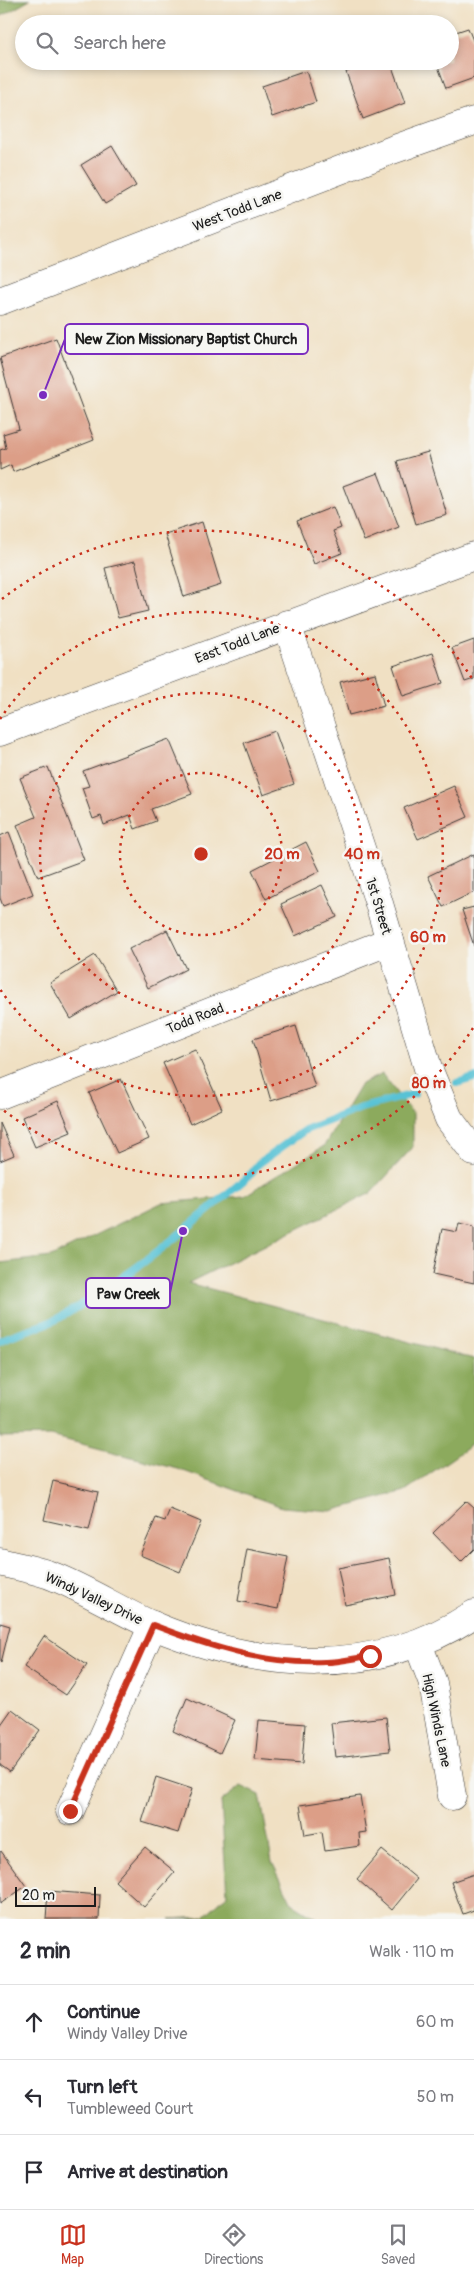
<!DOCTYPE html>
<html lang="en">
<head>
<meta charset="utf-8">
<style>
	:root { --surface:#fff; --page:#f7f7f7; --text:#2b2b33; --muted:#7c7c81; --line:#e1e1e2; --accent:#c8321e }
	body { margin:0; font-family:Pangolin,sans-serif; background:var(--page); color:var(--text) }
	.scale { position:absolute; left:15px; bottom:12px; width:81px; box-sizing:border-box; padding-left:5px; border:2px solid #1c1c1c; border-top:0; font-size:14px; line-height:18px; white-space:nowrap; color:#1c1c1c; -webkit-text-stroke:4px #f6f6f2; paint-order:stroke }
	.stop { position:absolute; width:15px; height:15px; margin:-11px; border:4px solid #c8321e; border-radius:50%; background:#fff }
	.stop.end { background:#c8321e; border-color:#fff; box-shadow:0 1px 5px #0008 }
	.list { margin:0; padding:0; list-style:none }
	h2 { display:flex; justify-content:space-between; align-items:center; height:65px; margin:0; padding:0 20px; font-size:21px }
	h2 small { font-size:16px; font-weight:400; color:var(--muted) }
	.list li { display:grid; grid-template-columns:32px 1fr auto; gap:15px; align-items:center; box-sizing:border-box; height:75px; padding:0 20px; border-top:1px solid var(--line) }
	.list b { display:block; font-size:19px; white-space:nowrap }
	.list p { margin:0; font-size:16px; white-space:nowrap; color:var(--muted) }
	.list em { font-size:16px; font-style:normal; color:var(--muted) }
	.icon { flex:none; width:28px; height:28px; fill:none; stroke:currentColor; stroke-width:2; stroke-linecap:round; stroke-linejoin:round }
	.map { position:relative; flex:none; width:474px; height:1919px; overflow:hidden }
	.search { position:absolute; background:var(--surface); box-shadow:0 2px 8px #0003; left:15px; right:15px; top:15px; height:55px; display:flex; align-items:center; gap:12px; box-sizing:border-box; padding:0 18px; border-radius:28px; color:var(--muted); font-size:19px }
	.sheet { height:290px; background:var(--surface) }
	nav { display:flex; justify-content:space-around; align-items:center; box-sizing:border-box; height:70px; border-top:1px solid var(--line); background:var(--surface); font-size:14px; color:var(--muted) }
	nav a { display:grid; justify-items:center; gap:2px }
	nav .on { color:var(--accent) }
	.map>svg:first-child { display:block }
</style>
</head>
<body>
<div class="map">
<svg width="474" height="1919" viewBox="0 0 474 1919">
	<rect width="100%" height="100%" fill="#f6f6f2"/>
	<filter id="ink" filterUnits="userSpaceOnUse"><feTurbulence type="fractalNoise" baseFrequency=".02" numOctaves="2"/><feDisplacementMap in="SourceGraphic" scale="10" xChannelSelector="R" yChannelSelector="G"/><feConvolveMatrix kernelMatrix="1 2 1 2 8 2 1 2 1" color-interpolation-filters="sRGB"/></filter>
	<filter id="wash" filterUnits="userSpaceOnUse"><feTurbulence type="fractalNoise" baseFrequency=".0096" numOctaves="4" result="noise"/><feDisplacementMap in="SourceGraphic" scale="20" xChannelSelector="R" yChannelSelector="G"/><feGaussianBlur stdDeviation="1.12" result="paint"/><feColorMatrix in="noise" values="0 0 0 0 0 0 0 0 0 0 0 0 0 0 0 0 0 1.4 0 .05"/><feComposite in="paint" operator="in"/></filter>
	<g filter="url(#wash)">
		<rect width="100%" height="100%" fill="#f0e0c3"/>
		<g fill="#8caa5d" stroke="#54633c">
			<path d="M0 0H30L0 17Z"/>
			<path d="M382 1074 413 1114V1147L371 1193 188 1283 474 1359V1443L405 1491 331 1511 282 1507 178 1469 51 1436 0 1437V1263L51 1257 161 1203 244 1196 324 1146 361 1084Z"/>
			<path d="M241 1786 260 1795 272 1862 292 1903 318 1919H170L203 1917 227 1895 221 1801Z"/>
		</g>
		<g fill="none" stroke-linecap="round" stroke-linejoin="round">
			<g stroke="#59c2d5" stroke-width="8">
				<path d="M457 1083 474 1078"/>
				<path d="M0 1341C18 1331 39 1328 57 1319 128 1280 190 1226 252 1173L258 1164 305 1130 361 1108 414 1094"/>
			</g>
		</g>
		<g id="blocks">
			<g fill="#dc9e87">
				<path d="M468 28 474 43V78L446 88 436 61H450V34Z"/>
				<path d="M377 61H390L405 103 363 119 346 72Z"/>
				<path d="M306 71 316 102 272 117 262 86Z"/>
				<path d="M112 146 136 186 105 204 81 165Z"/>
				<path d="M56 338 94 440 13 472 11 465 0 470V450L6 448 3 434 19 429 0 358Z"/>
				<path d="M428 452 447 515 416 524 397 461Z"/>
				<path d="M378 473 399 527 364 541 343 486Z"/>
				<path d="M333 507 341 528 333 531 342 553 314 564 297 521Z"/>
				<path d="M202 522 221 585 184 597 165 534Z"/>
				<path d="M135 561 148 611 118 618 105 568Z"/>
				<path d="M474 640V679L465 682 452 648Z"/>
				<path d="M433 653 443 683 403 696 393 666Z"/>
				<path d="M375 673 384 706 349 715 340 682Z"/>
				<path d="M275 731 294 784 263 795 244 743Z"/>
				<path d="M169 739 192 794 151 809 156 821 135 829 130 815 104 825 101 816 93 819 82 788 89 786 83 771Z"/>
				<path d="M48 767 84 860 38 877 17 825 36 817 20 778Z"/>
				<path d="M454 786 468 817 418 839 404 808Z"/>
				<path d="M9 832 33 894 3 906 0 898V836Z"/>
				<path d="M306 842 320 871 266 899 252 870Z"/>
				<path d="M474 854V892L443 907 428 876Z"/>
				<path d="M322 885 337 917 295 936 281 904Z"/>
				<path d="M474 907V946L462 910Z"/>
				<path d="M167 930 186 969 148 988 129 949Z"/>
				<path d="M95 955 117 991 71 1019 50 983Z"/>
				<path d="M296 1026 315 1087 271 1101 253 1039Z"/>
				<path d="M195 1049 222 1109 190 1124 163 1063Z"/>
				<path d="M121 1079 149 1139 117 1153 89 1093Z"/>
				<path d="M58 1101 71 1132 35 1147 22 1117Z"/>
				<path d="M0 1123 14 1155 0 1161Z"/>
				<path d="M459 1223 474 1226V1283L433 1274 442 1229 457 1232Z"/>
				<path d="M53 1481 98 1492 89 1530 44 1520Z"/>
				<path d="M466 1501 474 1508V1549L461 1562 433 1533Z"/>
				<path d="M170 1509 201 1522 180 1572 140 1555 156 1518 165 1521Z"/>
				<path d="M247 1549 288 1557 278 1609 238 1601Z"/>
				<path d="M389 1558 396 1595 345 1605 338 1568Z"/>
				<path d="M0 1623 10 1626 1 1663 0 1662Z"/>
				<path d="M44 1636 87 1665 66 1695 24 1667Z"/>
				<path d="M187 1698 235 1720 220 1753 173 1731Z"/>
				<path d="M12 1709 40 1730 10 1772 0 1765V1726Z"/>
				<path d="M386 1717 390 1751 335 1757 331 1723Z"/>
				<path d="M259 1720 305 1724 302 1764 255 1760Z"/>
				<path d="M156 1777 192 1789 178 1833 142 1822Z"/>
				<path d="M360 1796 366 1832 359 1833 360 1846 325 1851 322 1832 305 1835 300 1805Z"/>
				<path d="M145 1847 175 1872 144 1907 115 1881Z"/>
				<path d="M382 1850 417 1879 392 1910 357 1879Z"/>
				<path d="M1 1851 26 1886 0 1904V1852Z"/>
				<path d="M474 1874V1910L463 1914 451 1882Z"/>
				<path d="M48 1891 100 1895 99 1919H46Z"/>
			</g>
		</g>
	</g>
	<g filter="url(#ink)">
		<use href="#blocks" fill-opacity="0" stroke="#3c3935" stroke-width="1"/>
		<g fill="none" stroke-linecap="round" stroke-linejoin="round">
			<g stroke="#3c3935" stroke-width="29">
				<g id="minor">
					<path d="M0 301 392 150 474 121"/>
					<path d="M287 624 377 897 428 1068 449 1119 474 1152"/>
					<path d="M0 732 474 556"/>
					<path d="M0 1095 390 941"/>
					<path d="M0 1562C18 1567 38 1570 55 1577 89 1591 120 1611 154 1626 260 1670 375 1679 474 1614"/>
					<path d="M418 1644 433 1683 452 1796"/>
					<path d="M70 1811 153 1625"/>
				</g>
			</g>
			<use href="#minor" stroke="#fff" stroke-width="28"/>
		</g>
	</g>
	<g fill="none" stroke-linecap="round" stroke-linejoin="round" filter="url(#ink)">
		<path stroke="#c8321e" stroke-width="6" d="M70 1811 153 1625C208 1646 265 1665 325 1662 340 1662 355 1658 370 1656"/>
	</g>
	<g fill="none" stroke="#c8321e" stroke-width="2.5" stroke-dasharray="2.5 5">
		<circle cx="201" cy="854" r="81"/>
		<circle cx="201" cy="854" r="161"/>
		<path d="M0 719A242 242 0 1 1 0 989"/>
		<path d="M473 1028A323 323 0 0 1 2 1109M2 599A323 323 0 0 1 473 680"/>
	</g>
	<g text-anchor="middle" stroke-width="5" stroke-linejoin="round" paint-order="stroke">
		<g font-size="14" fill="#1c1c1c" stroke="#f6f6f2">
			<text transform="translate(237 210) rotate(-21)" y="5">West Todd Lane</text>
			<text transform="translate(237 643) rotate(-21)" y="5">East Todd Lane</text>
			<text transform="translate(379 906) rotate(73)" y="5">1st Street</text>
			<text transform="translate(195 1018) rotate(-22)" y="5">Todd Road</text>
			<text transform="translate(94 1598) rotate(25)" y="5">Windy Valley Drive</text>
			<text transform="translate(437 1720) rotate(78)" y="5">High Winds Lane</text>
		</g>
	</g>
	<circle cx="201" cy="854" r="8" fill="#c8321e" stroke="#f6f6f2" stroke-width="2.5"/>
	<g font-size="15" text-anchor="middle" font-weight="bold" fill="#c8321e" stroke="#f6f6f2" stroke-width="5" stroke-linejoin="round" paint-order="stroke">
		<text x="282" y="859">20 m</text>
		<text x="362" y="859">40 m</text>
		<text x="428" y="942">60 m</text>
		<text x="429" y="1088">80 m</text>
	</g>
	<path fill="none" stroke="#7b2cbf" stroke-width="2" d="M43 395L65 339M183 1231L170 1293"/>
	<g fill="#7b2cbf" stroke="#f6f6f2" stroke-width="2">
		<circle cx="43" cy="395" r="5"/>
		<circle cx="183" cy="1231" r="5"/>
	</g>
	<g fill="#f6f6f2" stroke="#7b2cbf" stroke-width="2">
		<rect x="65" y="324" width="243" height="30" rx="5"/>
		<rect x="86" y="1278" width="84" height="30" rx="5"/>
	</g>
	<g font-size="15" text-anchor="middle" font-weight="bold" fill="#1c1c1c">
		<text x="186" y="344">New Zion Missionary Baptist Church</text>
		<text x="128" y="1299">Paw Creek</text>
	</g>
</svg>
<div class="scale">20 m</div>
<div class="stop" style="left:370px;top:1656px"></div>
<div class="stop end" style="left:70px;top:1811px"></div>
<div class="search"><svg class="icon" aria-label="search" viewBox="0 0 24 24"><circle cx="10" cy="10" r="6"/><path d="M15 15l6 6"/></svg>Search here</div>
</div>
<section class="sheet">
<h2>2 min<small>Walk · 110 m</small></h2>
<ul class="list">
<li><svg class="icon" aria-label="ahead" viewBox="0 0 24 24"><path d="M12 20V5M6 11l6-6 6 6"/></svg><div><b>Continue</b><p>Windy Valley Drive</p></div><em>60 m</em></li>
<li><svg class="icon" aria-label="left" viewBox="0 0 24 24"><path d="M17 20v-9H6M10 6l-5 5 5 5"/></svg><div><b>Turn left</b><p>Tumbleweed Court</p></div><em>50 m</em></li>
<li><svg class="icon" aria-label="arrive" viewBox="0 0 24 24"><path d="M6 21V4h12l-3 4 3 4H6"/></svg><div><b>Arrive at destination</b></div></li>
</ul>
</section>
<nav>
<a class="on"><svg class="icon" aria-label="map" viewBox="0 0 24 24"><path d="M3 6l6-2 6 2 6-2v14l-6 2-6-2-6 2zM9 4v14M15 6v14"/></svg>Map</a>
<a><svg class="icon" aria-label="directions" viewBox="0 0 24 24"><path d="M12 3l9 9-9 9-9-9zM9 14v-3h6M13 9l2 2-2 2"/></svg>Directions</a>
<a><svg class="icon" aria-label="saved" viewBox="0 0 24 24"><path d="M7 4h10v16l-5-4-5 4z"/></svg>Saved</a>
</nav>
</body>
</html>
